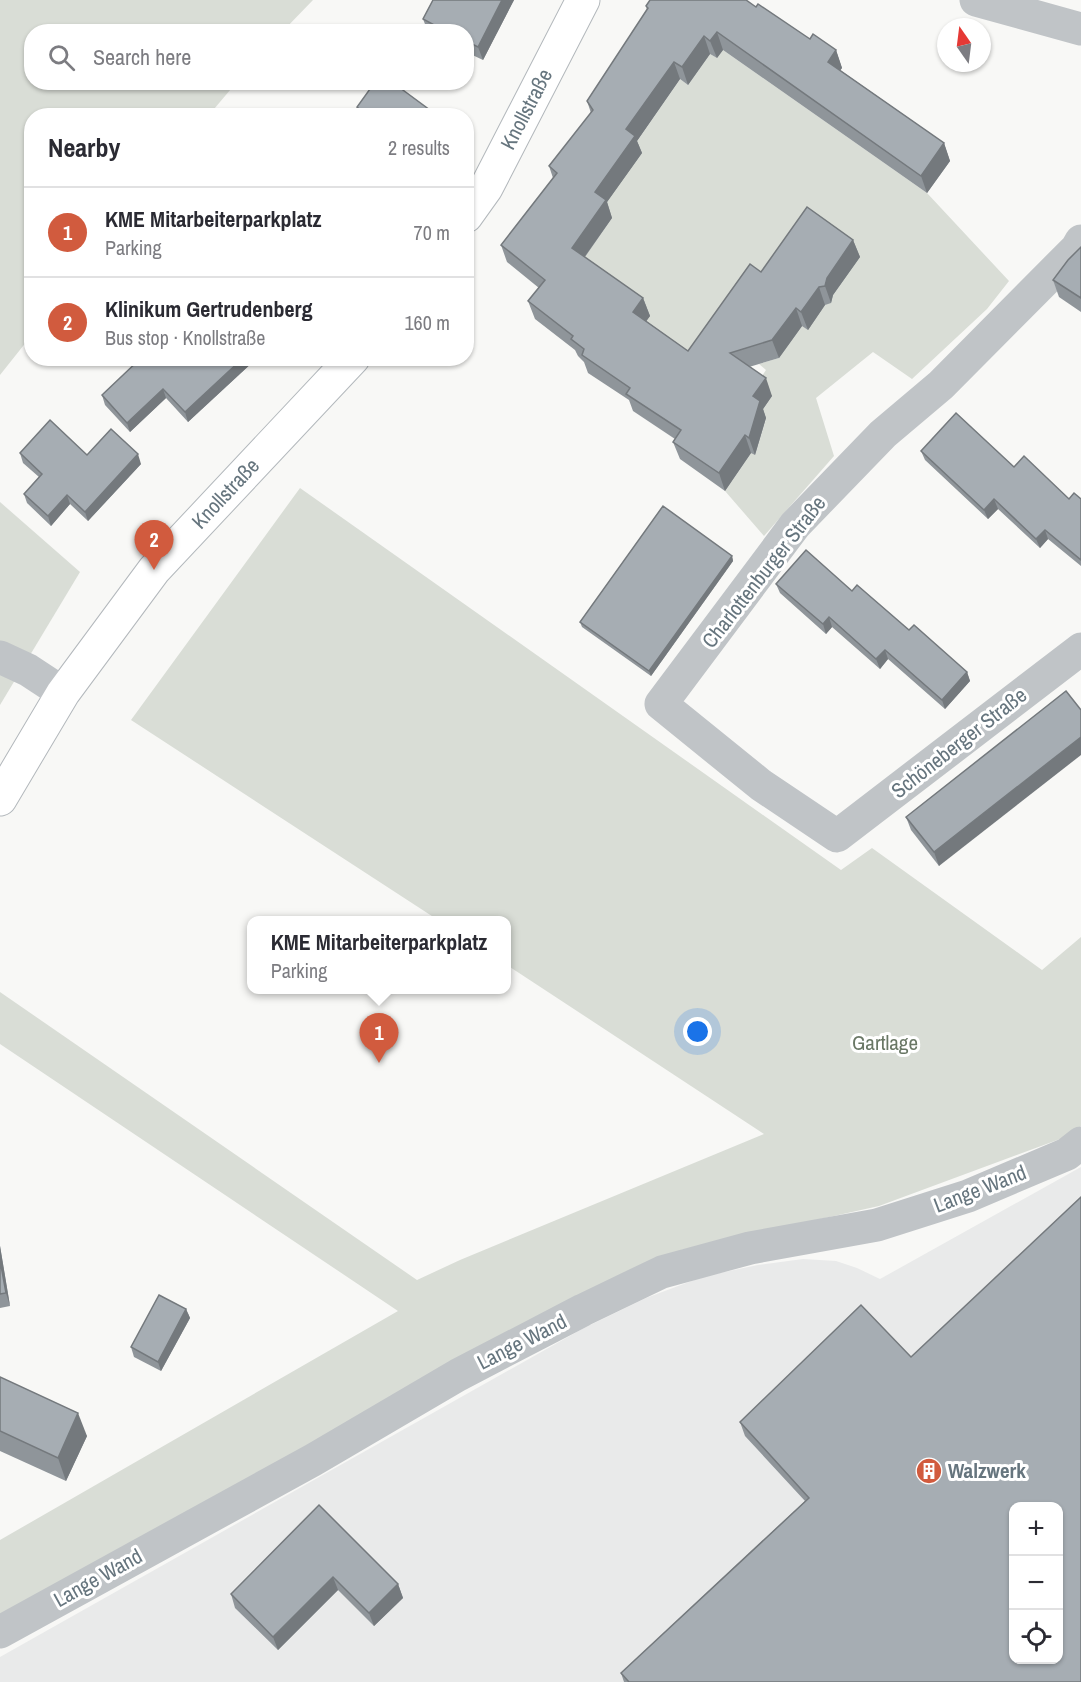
<!DOCTYPE html>
<html lang="en">
<head>
<meta charset="utf-8">
<style>
	:root { --surface:#fff; --page:#f7f7f7; --text:#2b2b33; --muted:#7c7c81; --line:#e1e1e2; --accent:#d15b3e }
	body { margin:0; font-family:"Archivo Narrow",sans-serif; background:var(--page); color:var(--text) }
	.controls { position:absolute; right:18px; bottom:18px; display:grid; overflow:hidden; border-radius:12px; box-shadow:0 2px 4px #0004 }
	.controls button { width:54px; height:54px; display:grid; place-items:center; padding:0; border:0; border-bottom:2px solid var(--line); background:var(--surface); color:var(--text); font:30px sans-serif }
	.compass { position:absolute; left:937px; top:18px; width:54px; height:54px; border-radius:50%; background:var(--surface); box-shadow:0 2px 4px #0004; rotate:346deg }
	.you { position:absolute; left:698px; top:1032px; width:21px; height:21px; margin:-15px; border:4px solid #fff; border-radius:50%; background:#1a73e8; box-shadow:0 0 0 9px #1a73e833 }
	.badge { display:grid; place-items:center; width:39px; height:39px; border-radius:50%; background:var(--accent); color:#fff; font-size:20px; font-weight:700 }
	.pin { position:absolute; translate:-50% -50px; filter:drop-shadow(0 2px 3px #0008) }
	.pin::after { content:''; position:absolute; top:32px; width:21px; height:18px; background:inherit; clip-path:polygon(0 0,100% 0,50% 100%) }
	.popup { position:absolute; left:247px; top:916px; width:264px; height:78px; box-sizing:border-box; display:grid; place-content:center; border-radius:12px; background:var(--surface); filter:drop-shadow(0 2px 4px #0005); font-size:20px; white-space:nowrap; color:var(--muted) }
	.popup b { font-size:22px; color:var(--text) }
	.popup::after { content:''; position:absolute; left:50%; top:100%; margin-left:-12px; border:12px solid transparent; border-top-color:var(--surface) }
	.list { margin:0; padding:0; list-style:none }
	h2 { display:flex; justify-content:space-between; align-items:center; height:78px; margin:0; padding:0 24px; font-size:26px }
	h2 small { font-size:20px; font-weight:400; color:var(--muted) }
	.list li { display:grid; grid-template-columns:39px 1fr auto; gap:18px; align-items:center; box-sizing:border-box; height:90px; padding:0 24px; border-top:2px solid var(--line) }
	.list b { display:block; font-size:22px; white-space:nowrap }
	.list p { margin:0; font-size:20px; white-space:nowrap; color:var(--muted) }
	.list em { font-size:20px; font-style:normal; color:var(--muted) }
	.icon { flex:none; width:33px; height:33px; fill:none; stroke:currentColor; stroke-width:2; stroke-linecap:round; stroke-linejoin:round }
	.map { position:relative; flex:none; width:1081px; height:1682px; overflow:hidden }
	.search { position:absolute; background:var(--surface); box-shadow:0 2px 4px #0004; left:24px; top:24px; width:450px; height:66px; display:flex; align-items:center; gap:15px; box-sizing:border-box; padding:0 21px; border-radius:24px; color:var(--muted); font-size:22px }
	.panel { position:absolute; background:var(--surface); box-shadow:0 2px 4px #0004; left:24px; top:108px; width:450px; height:258px; border-radius:24px }
	.map>svg:first-child { display:block }
</style>
</head>
<body>
<div class="map">
<svg width="1081" height="1682" viewBox="0 0 1081 1682">
	<rect width="100%" height="100%" fill="#f8f8f6"/>
	<path fill="#e9eaea" fill-rule="evenodd" d="M1081 1167V1682H0V1657L582 1329 646 1298 705 1276 758 1265 803 1259 836 1261 857 1268 880 1279ZM1014 1506H1058V1660H1014Z"/>
	<g fill="#d9ddd6">
		<path d="M0 0H313L283 31 32 32V82L236 83 209 115 32 116 31 336 0 375Z"/>
		<path d="M723 50 927 193 1009 281 987 309 912 379 873 352 816 398 834 456 764 536 725 491 745 462V448L755 455 766 419 760 413 756 385 766 370 759 364 779 358 837 273 707 378 578 266 612 218 602 210 633 147 680 79 688 85 710 54 717 58Z"/>
		<path d="M300 488 841 870 872 848 1042 970 1081 937V1126L1071 1135 879 1206 681 1250 0 1621V1540L398 1311 0 1044V992L417 1280 460 1260 764 1134 507 965 506 920H438L131 720Z"/>
		<path d="M0 502 80 572 0 705Z"/>
	</g>
	<g fill="none" stroke-linecap="round" stroke-linejoin="round">
		<g stroke="#b3b8bc" stroke-width="35">
			<g id="secondary">
				<path id="s1" d="M466 216 486 188 583 0"/>
				<path id="s2" d="M0 799 63 693 154 570 353 358"/>
			</g>
		</g>
		<g stroke="#c0c4c7" stroke-width="33">
			<path d="M976 0 1081 29"/>
			<path d="M1081 241 1077 248 941 385 883 434 795 525 661 704 761 785 837 836 1081 649"/>
			<path d="M0 657 28 670 63 693"/>
			<path d="M0 1632 313 1460 458 1375 583 1310 662 1272 750 1248 877 1225 968 1196 1067 1154 1081 1143"/>
		</g>
		<use href="#secondary" stroke="#fff" stroke-width="33"/>
	</g>
	<g fill="#8f959a">
		<path d="M433 0H514L483 60 466 52V32H428L423 19Z"/>
		<path d="M646 6 810 39 836 50 842 68 840 70 944 143 950 161 927 193 723 50 717 58 710 54 688 85 680 79 637 141 642 153 607 202 612 218 585 257 643 298 650 316 646 321 688 351 761 272 853 240 860 257 833 295 831 303 825 305 808 330 802 326 779 358 749 367 772 396 763 409 766 418 755 455 751 453 725 491 680 459 673 442 675 439 633 411 629 400 588 373 584 362 578 356 575 350 535 319 528 301 539 288 507 262 501 245 553 178 549 166 591 113 587 101 647 10Z"/>
		<path d="M357 107 438 116H360Z"/>
		<path d="M1081 247V312L1059 297 1053 280Z"/>
		<path d="M141 358H254L255 360 188 422 166 398 130 432 105 405 102 395Z"/>
		<path d="M921 451 1014 467 1069 499H1081V566L1048 539 1040 548 998 509 988 519 925 460Z"/>
		<path d="M20 453 87 455 141 464 88 521 70 504 51 526 27 503 24 494 39 477 23 463Z"/>
		<path d="M732 556 733 561 651 676 582 627 580 622Z"/>
		<path d="M776 584 852 591 967 672 970 681 945 709 888 659 880 669 832 627 826 634 780 593Z"/>
		<path d="M1066 691 939 866 911 830 906 817Z"/>
		<path d="M0 1246 10 1306 0 1308Z"/>
		<path d="M186 1309 190 1318 161 1371 134 1357 131 1347Z"/>
		<path d="M911 1357 1081 1682H624L621 1673 805 1501 745 1436 740 1422Z"/>
		<path d="M0 1377 87 1436 66 1481 0 1451Z"/>
		<path d="M319 1505 398 1584 403 1598 374 1626 338 1590 278 1650 235 1608 231 1594Z"/>
	</g>
	<g fill="#74797d">
		<path d="M502 0H514L483 60 478 47Z"/>
		<path d="M717 32 723 50 717 58 710 41Z"/>
		<path d="M704 36 710 54 688 85 682 67Z"/>
		<path d="M836 50 842 68 834 79 828 62Z"/>
		<path d="M674 62 680 79 637 141 642 153 607 202 612 218 578 266 572 248 595 192 626 129Z"/>
		<path d="M944 143 950 161 927 193 921 176Z"/>
		<path d="M853 240 860 257 833 295 831 303 825 286 827 278Z"/>
		<path d="M819 287 825 305 808 330 801 312Z"/>
		<path d="M643 298 650 316 640 330 633 312Z"/>
		<path d="M796 308 802 326 779 358 772 340Z"/>
		<path d="M243 358H254L255 360 188 422 185 412Z"/>
		<path d="M766 378 772 396 763 409 766 418 755 455 749 438 753 396Z"/>
		<path d="M163 389 166 398 130 432 127 423Z"/>
		<path d="M745 435 751 453 725 491 719 473Z"/>
		<path d="M138 454 141 464 88 521 85 512Z"/>
		<path d="M67 495 70 504 51 526 48 516Z"/>
		<path d="M994 499 998 509 988 519 984 510Z"/>
		<path d="M1045 530 1048 539 1040 548 1036 539Z"/>
		<path d="M732 556 733 561 651 676 649 671Z"/>
		<path d="M829 617 832 627 826 634 823 624Z"/>
		<path d="M885 650 888 659 880 669 876 659Z"/>
		<path d="M967 672 970 681 945 709 942 700Z"/>
		<path d="M1081 737V755L939 866 934 852Z"/>
		<path d="M0 1246 10 1306 6 1293 0 1260Z"/>
		<path d="M186 1309 190 1318 161 1371 158 1362Z"/>
		<path d="M78 1413 87 1436 66 1481 58 1458Z"/>
		<path d="M333 1577 338 1590 278 1650 273 1637Z"/>
		<path d="M398 1584 403 1598 374 1626 369 1613Z"/>
	</g>
	<g fill="#a6adb3" stroke="#74797d" stroke-width="1.5" fill-rule="evenodd">
		<path d="M433 0H502L478 47 466 41V32H447L423 19Z"/>
		<path d="M650 0H746L756 7 758 4 810 39 813 34 836 50 828 62 944 143 921 176 717 32 710 41 704 36 682 67 674 62 626 129 635 136 595 192 606 200 572 248 643 298 633 312 688 351 750 264 761 272 807 207 853 240 827 278 825 286 819 287 801 312 796 308 772 340 730 353 766 378 753 396 760 401 749 438 745 435 719 473 673 442 681 430 626 394 630 388 582 355 584 349 571 339 573 336 528 301 545 280 501 245 557 173 549 166 593 110 587 101 648 8 646 6Z"/>
		<path d="M375 82H392L438 116H368L357 107Z"/>
		<path d="M1081 247V298L1053 280 1068 260Z"/>
		<path d="M141 358H243L185 412 163 389 127 423 102 395Z"/>
		<path d="M956 413 1014 467 1024 456 1069 499 1074 493 1081 499V560L1045 530 1036 539 994 499 984 510 921 451Z"/>
		<path d="M50 420 87 455 111 429 138 454 85 512 67 495 48 516 24 494 42 474 20 453Z"/>
		<path d="M663 506 732 556 649 671 580 622Z"/>
		<path d="M806 550 852 591 857 585 909 630 914 625 967 672 942 700 885 650 876 659 829 617 823 624 776 584Z"/>
		<path d="M1066 691 1081 710V737L934 852 906 817Z"/>
		<path d="M1081 1197V1682H629L621 1673 809 1498 740 1422 861 1305 911 1357ZM1014 1506H1059V1659H1014Z"/>
		<path d="M0 1260 6 1293 0 1294Z"/>
		<path d="M159 1295 186 1309 158 1362 131 1347Z"/>
		<path d="M0 1377 78 1413 58 1458 0 1431Z"/>
		<path d="M319 1505 398 1584 369 1613 333 1577 273 1637 231 1594Z"/>
	</g>
	<defs>
		<g id="building-disc" transform="scale(1.35)"><circle r="9.5" fill="#d15b3e" stroke="#fff"/><path d="M-4-6H4V6H1V3H-1V6H-4ZM-2.5-4.3h1.7v1.8h-1.7ZM.8-4.3h1.7v1.8H.8ZM-2.5-1h1.7V.8h-1.7ZM.8-1h1.7V.8H.8Z" fill="#fff"/></g>
	</defs>
	<g fill-rule="evenodd">
		<use href="#building-disc" x="929" y="1471"/>
	</g>
	<g text-anchor="middle" stroke-width="6" stroke-linejoin="round" paint-order="stroke">
		<g font-size="21" fill="#66757e" stroke="#fff">
			<text dy="7" stroke="none"><textPath href="#s1" startOffset="123">Knollstraße</textPath></text>
			<text dy="7" stroke="none"><textPath href="#s2" startOffset="381">Knollstraße</textPath></text>
			<text transform="translate(764 572) rotate(-52)" y="7">Charlottenburger Straße</text>
			<text transform="translate(959 743) rotate(-38)" y="7">Schöneberger Straße</text>
			<text transform="translate(980 1189) rotate(-21)" y="7">Lange Wand</text>
			<text transform="translate(522 1342) rotate(-27)" y="7">Lange Wand</text>
			<text transform="translate(98 1578) rotate(-29)" y="7">Lange Wand</text>
		</g>
		<g font-size="21" fill="#697765" stroke="#fff">
			<text x="885" y="1050">Gartlage</text>
		</g>
		<g font-size="21" font-weight="bold" fill="#66757e" stroke="#fff" text-anchor="start">
			<text x="948" y="1478">Walzwerk</text>
		</g>
	</g>
</svg>
<div class="controls">
<button>+</button>
<button>−</button>
<button><svg class="icon" aria-label="locate" viewBox="0 0 24 24"><circle cx="12" cy="12" r="6"/><path d="M12 2v4M12 18v4M2 12h4M18 12h4"/></svg></button>
</div>
<svg class="compass" viewBox="-18 -18 36 36"><path d="M0-13l5 13h-10z" fill="#e53935"/><path d="M0 13l5-13h-10z" fill="#7c7c81"/></svg>
<div class="you"></div>
<div class="pin badge" style="left:379px;top:1063px">1</div>
<div class="popup"><b>KME Mitarbeiterparkplatz</b>Parking</div>
<div class="pin badge" style="left:154px;top:570px">2</div>
<div class="search"><svg class="icon" aria-label="search" viewBox="0 0 24 24"><circle cx="10" cy="10" r="6"/><path d="M15 15l6 6"/></svg>Search here</div>
<section class="panel">
<h2>Nearby<small>2 results</small></h2>
<ul class="list">
<li><span class="badge">1</span><div><b>KME Mitarbeiterparkplatz</b><p>Parking</p></div><em>70 m</em></li>
<li><span class="badge">2</span><div><b>Klinikum Gertrudenberg</b><p>Bus stop · Knollstraße</p></div><em>160 m</em></li>
</ul>
</section>
</div>
</body>
</html>
